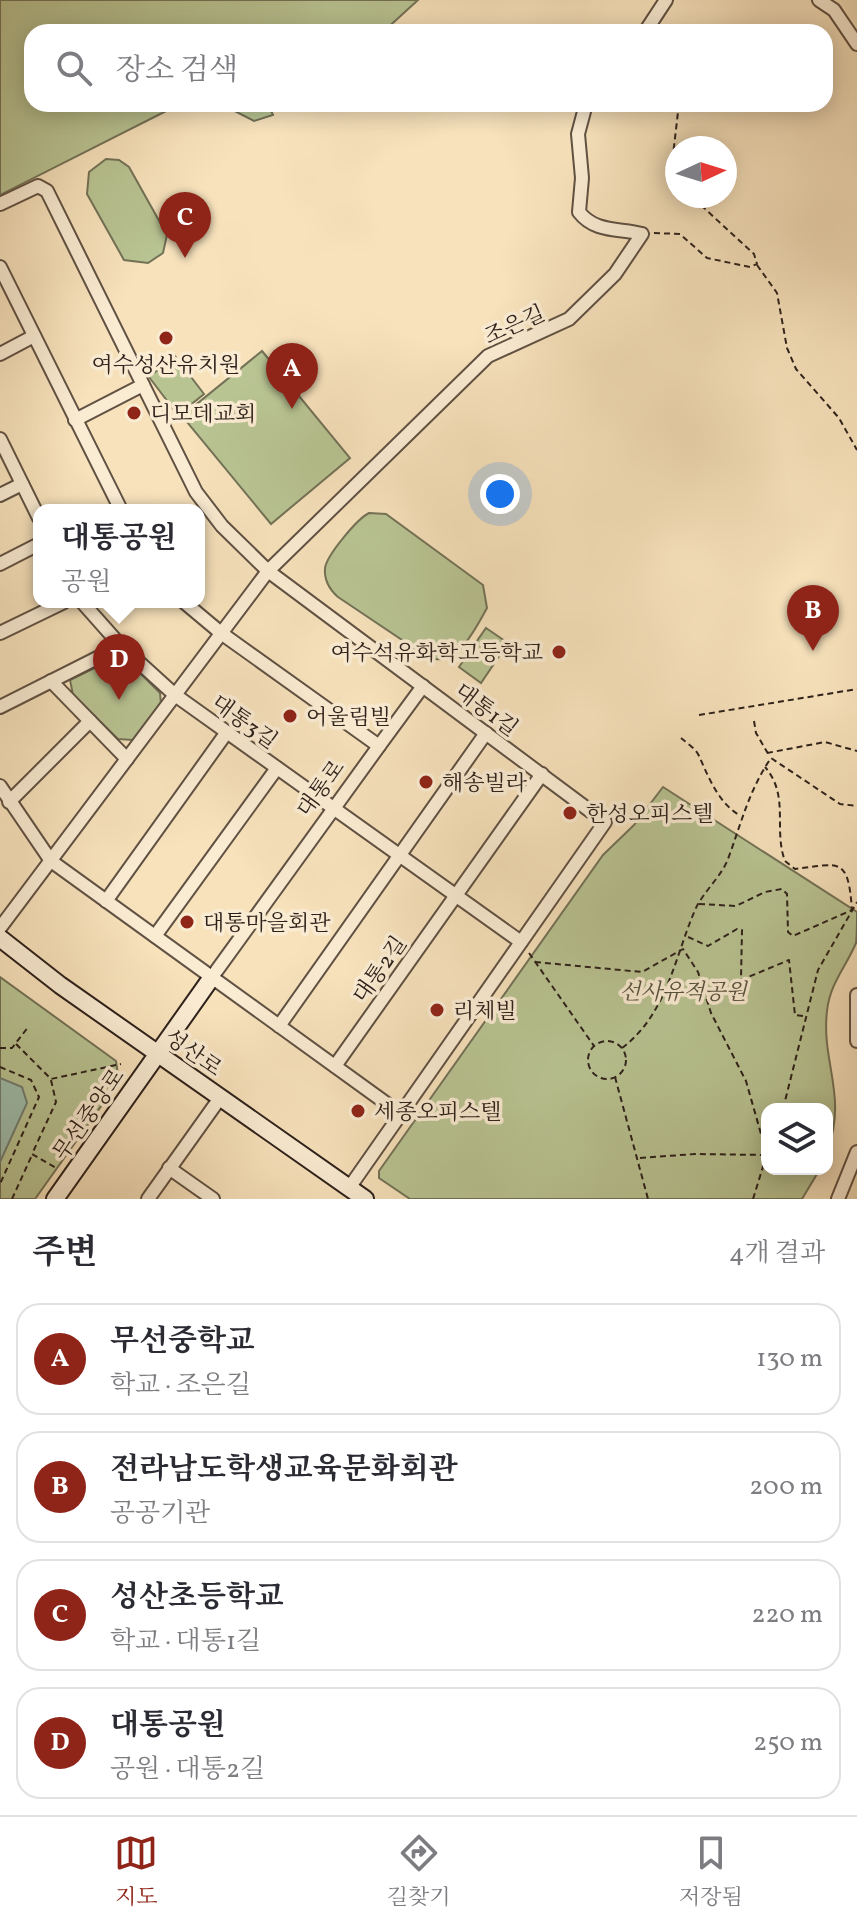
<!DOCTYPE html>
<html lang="ko">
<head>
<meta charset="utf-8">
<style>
	:root { --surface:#fff; --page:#f2f2f3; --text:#2b2b33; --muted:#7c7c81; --line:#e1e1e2; --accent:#8f2418 }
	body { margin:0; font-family:Vollkorn,"Noto Serif KR",serif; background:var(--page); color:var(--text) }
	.controls { position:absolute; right:24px; bottom:24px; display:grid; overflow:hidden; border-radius:16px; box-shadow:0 4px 20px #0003 }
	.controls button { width:72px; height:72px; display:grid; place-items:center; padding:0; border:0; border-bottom:2px solid var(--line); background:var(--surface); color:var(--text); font:40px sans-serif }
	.compass { position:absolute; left:665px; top:136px; width:72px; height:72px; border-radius:50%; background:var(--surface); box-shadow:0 4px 20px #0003; rotate:86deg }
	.you { position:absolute; left:500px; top:494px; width:28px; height:28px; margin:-20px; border:6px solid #fff; border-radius:50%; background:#1a73e8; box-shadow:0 0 0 12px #1a73e833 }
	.badge { display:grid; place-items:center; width:52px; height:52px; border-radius:50%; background:var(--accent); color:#fff; font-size:26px; font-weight:700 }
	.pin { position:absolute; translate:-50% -66px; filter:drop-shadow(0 2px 4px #0008) }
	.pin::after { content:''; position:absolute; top:42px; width:28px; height:24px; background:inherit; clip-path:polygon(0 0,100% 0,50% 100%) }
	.popup { position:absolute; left:33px; top:504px; width:172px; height:104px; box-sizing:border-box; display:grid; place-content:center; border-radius:16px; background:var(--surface); filter:drop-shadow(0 2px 6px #0005); font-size:26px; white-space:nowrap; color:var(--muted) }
	.popup b { font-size:30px; color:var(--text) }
	.popup::after { content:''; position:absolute; left:50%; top:100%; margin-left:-16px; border:16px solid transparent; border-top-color:var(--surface) }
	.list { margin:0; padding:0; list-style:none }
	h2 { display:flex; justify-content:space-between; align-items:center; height:104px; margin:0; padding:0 32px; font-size:34px }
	h2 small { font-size:26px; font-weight:400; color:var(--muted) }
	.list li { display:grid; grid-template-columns:52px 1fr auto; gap:24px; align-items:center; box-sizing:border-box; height:112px; margin:0 16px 16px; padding:0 16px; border:2px solid var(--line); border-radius:24px }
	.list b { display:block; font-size:30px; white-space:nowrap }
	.list p { margin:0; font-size:26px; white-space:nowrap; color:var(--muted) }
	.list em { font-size:26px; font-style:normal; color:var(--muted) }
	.icon { flex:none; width:44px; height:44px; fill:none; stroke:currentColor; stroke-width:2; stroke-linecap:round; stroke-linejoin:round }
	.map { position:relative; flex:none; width:857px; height:1199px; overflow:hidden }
	.search { position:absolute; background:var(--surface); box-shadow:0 4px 20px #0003; left:24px; right:24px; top:24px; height:88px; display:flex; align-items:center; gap:20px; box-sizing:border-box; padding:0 28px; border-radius:24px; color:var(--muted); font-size:30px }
	.sheet { height:616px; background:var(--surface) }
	nav { display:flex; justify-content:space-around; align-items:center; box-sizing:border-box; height:112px; border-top:2px solid var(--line); background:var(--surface); font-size:22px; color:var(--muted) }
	nav a { display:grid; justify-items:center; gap:4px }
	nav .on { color:var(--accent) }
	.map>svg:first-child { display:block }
</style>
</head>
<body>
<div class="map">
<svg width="857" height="1199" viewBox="0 0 857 1199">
	<rect width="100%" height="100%" fill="#f7e2bc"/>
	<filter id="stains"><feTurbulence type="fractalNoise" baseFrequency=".0025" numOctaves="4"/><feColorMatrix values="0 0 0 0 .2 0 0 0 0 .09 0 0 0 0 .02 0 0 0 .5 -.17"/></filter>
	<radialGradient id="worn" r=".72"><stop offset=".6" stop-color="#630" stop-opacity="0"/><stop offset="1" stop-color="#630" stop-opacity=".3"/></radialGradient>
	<g fill="#b9c493" stroke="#737257" stroke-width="2">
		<path d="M0 0H418L383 32H32V104H180L0 195Z"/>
		<path d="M221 104H268L273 115 254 121Z"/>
		<path d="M106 159 119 160 129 167 167 235 163 253 148 263 124 260 87 194 89 172Z"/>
		<path d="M262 351 350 458 271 524 182 416Z"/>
		<path d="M175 356 204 394 178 415 149 377Z"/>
		<path d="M369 513 386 514 483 585 487 608C475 629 458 667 429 658L338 597C330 590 324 580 325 568 327 555 357 519 369 513Z"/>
		<path d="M486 628 508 643 481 683 459 667Z"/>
		<path d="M117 657 126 659 160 693 161 704 133 740 118 739 73 695 70 680Z"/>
		<path d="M663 787 857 912C857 921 857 934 856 943 846 967 830 983 827 1011 821 1063 848 1095 827 1152V1109H767V1169H820L802 1199H410L379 1178V1171L603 855 634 825Z"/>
		<path d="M0 977 116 1061 119 1081 35 1199H0Z"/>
	</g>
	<path fill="#9ebead" stroke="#717f73" stroke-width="2" d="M0 1078 22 1087 27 1103 0 1162Z"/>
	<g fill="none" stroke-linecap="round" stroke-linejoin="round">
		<g stroke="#605143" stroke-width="16">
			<g id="street">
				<path d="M819 0 834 10 857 44"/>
				<path d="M645 32 666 0"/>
				<path d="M0 204 38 186 47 191 196 492 222 526 268 571 605 822 349 1188"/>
				<path d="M0 267 121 510"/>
				<path d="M0 354 34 336"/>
				<path d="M75 420 143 385"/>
				<path d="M0 439 39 518"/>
				<path d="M0 495 22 484"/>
				<path d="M0 564 39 544"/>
				<path d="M82 602 121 646 175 695 521 942"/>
				<path d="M184 602 221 633 379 746 212 977"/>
				<path d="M0 633 64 602"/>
				<path d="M51 681 127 759"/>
				<path d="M0 707 121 646"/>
				<path d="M379 746 423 686"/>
				<path d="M0 786 51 861 401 1114"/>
				<path d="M9 802 90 721"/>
				<path d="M106 901 227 732"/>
				<path d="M0 928 268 571 488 356 569 319 615 274 642 234C620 228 595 233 579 212L582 178 578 134 586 104"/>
				<path d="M155 936 277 768"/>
				<path d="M857 995V1041"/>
				<path d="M279 1026 486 733"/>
				<path d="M335 1066 542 774"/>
				<path d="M169 1168 213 1199"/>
				<path d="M148 1199 220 1098"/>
				<path d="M838 1199 857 1152"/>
			</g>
		</g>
		<g stroke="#2d211b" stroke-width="20">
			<g id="secondary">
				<path d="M0 938 60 985 365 1199"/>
				<path d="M55 1199 212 977"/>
			</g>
		</g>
		<g stroke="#2d211b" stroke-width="2" stroke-dasharray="6 4" stroke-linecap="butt">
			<path d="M675 104 678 112 672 164 677 180"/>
			<path d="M654 233 680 234 707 258 750 267 757 264 754 254 691 196"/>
			<path d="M757 265 777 293 787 348 796 369 839 418 857 450"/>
			<path d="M699 715 857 689"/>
			<path d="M754 721 756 733 770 757"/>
			<path d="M681 738C687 743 696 749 699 756 709 778 718 802 739 815"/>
			<path d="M767 753 825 742 857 751"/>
			<path d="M699 904 736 906 765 892 782 889 787 894 788 932 793 936 852 910C848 857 841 863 795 869L785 861C773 829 790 796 765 767"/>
			<path d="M688 937 708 946 737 929 742 930 741 980 789 960 795 1015 804 1016"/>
			<path d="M529 953 594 1046"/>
			<path d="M535 962 642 972 683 949 698 972 711 1013 746 1081 767 1155"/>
			<circle cx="607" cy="1060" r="19"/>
			<path d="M16 1044 51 1079 121 1064"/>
			<path d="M0 1048H12L29 1026"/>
			<path d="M622 1048C667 1014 674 959 695 910 703 892 721 877 728 859 741 824 749 790 771 758L840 804 857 806"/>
			<path d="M0 1067 31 1080 39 1097 0 1184"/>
			<path d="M615 1077 648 1199"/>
			<path d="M51 1080 56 1102 32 1154 58 1169"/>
			<path d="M783 1109 818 970 857 902"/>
			<path d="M640 1158 695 1154 766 1155"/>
			<path d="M12 1199 32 1155"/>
			<path d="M753 1199 766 1157"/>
		</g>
		<use href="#street" stroke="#faecd3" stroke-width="12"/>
		<use href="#secondary" stroke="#faecd3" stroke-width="16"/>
	</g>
	<g fill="#8f2418" stroke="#faecd3" stroke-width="3">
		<circle cx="166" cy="338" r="8"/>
		<circle cx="134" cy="413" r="8"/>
		<circle cx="559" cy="652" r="8"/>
		<circle cx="290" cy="716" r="8"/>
		<circle cx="426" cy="782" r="8"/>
		<circle cx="570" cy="813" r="8"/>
		<circle cx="187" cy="922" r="8"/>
		<circle cx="437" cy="1010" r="8"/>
		<circle cx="358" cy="1111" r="8"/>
	</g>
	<g text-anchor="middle" stroke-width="7" stroke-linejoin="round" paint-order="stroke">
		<g font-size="22" fill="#2d211b" stroke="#faecd3">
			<text transform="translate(514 324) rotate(-24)" y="8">조은길</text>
			<text transform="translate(487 709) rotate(37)" y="8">대통1길</text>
			<text transform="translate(245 721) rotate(36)" y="8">대통3길</text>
			<text transform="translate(320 788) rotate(-54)" y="8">대통로</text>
			<text transform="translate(379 969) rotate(-55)" y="8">대통2길</text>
			<text transform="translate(194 1052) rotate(35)" y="8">성산로</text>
			<text transform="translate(88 1114) rotate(-55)" y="8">무선중앙로</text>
		</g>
		<g font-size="22" fill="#2d211b" stroke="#faecd3" text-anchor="start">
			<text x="166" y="372" text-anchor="middle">여수성산유치원</text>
			<text x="150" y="421">디모데교회</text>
			<text x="543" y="660" text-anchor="end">여수석유화학고등학교</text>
			<text x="306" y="724">어울림빌</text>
			<text x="442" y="790">해송빌라</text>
			<text x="586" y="821">한성오피스텔</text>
			<text x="203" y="930">대통마을회관</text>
			<text x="453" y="1018">리체빌</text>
			<text x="374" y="1119">세종오피스텔</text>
		</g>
		<g font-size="22" font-style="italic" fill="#57523f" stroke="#faecd3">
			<text x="683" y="999">선사유적공원</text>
		</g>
	</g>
	<rect width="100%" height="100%" filter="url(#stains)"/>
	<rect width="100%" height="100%" fill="url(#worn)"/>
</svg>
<div class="controls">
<button><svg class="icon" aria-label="layers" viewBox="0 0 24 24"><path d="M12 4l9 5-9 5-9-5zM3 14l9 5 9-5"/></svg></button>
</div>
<svg class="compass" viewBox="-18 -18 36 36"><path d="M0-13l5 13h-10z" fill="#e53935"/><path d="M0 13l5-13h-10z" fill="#7c7c81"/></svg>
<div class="you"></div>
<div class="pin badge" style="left:292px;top:409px">A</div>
<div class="pin badge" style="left:813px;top:651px">B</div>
<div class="pin badge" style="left:185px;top:258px">C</div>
<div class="pin badge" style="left:119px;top:700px">D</div>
<div class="popup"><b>대통공원</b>공원</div>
<div class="search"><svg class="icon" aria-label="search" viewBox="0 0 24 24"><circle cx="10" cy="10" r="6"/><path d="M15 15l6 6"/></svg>장소 검색</div>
</div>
<section class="sheet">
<h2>주변<small>4개 결과</small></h2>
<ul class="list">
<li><span class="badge">A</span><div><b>무선중학교</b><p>학교 · 조은길</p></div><em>130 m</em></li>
<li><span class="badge">B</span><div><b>전라남도학생교육문화회관</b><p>공공기관</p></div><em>200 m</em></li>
<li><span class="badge">C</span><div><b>성산초등학교</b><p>학교 · 대통1길</p></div><em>220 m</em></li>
<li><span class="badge">D</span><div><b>대통공원</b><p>공원 · 대통2길</p></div><em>250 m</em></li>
</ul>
</section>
<nav>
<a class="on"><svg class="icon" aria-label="map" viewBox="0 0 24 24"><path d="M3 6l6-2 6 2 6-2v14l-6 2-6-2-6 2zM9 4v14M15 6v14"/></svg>지도</a>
<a><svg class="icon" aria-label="directions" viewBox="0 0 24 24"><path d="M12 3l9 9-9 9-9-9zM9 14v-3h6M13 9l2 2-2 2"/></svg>길찾기</a>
<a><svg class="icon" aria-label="saved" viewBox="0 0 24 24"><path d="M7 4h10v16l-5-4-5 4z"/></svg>저장됨</a>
</nav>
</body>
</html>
